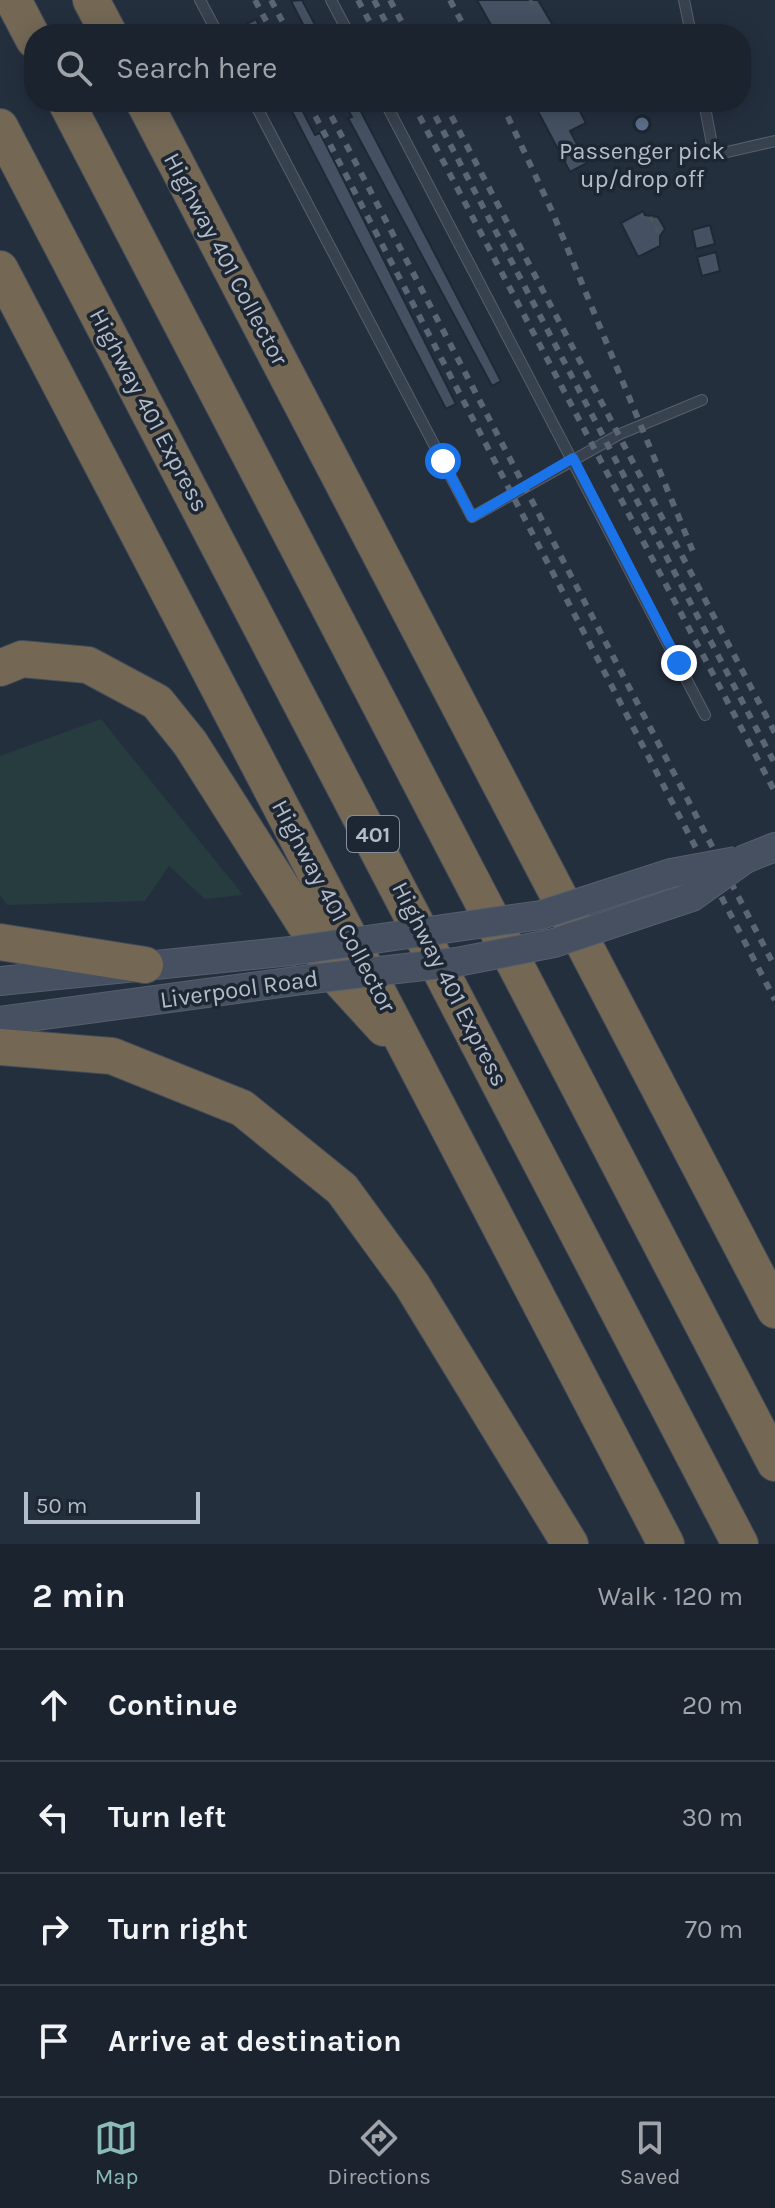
<!DOCTYPE html>
<html lang="en">
<head>
<meta charset="utf-8">
<style>
	:root { --surface:#1b232e; --page:#282f3a; --text:#f1f3f6; --muted:#a0a4aa; --line:#39404a; --accent:#8bbbb9 }
	body { margin:0; font-family:Karla,sans-serif; background:var(--page); color:var(--text) }
	.scale { position:absolute; left:24px; bottom:20px; width:176px; box-sizing:border-box; padding-left:8px; border:4px solid #b4bcc9; border-top:0; font-size:22px; line-height:28px; white-space:nowrap; color:#b4bcc9; -webkit-text-stroke:6px #1d2633; paint-order:stroke }
	.stop { position:absolute; width:24px; height:24px; margin:-18px; border:6px solid #1a73e8; border-radius:50%; background:#fff }
	.stop.end { background:#1a73e8; border-color:#fff; box-shadow:0 2px 8px #0008 }
	.list { margin:0; padding:0; list-style:none }
	h2 { display:flex; justify-content:space-between; align-items:center; height:104px; margin:0; padding:0 32px; font-size:34px }
	h2 small { font-size:26px; font-weight:400; color:var(--muted) }
	.list li { display:grid; grid-template-columns:52px 1fr auto; gap:24px; align-items:center; box-sizing:border-box; height:112px; padding:0 32px; border-top:2px solid var(--line) }
	.list b { display:block; font-size:30px; white-space:nowrap }
	.list em { font-size:26px; font-style:normal; color:var(--muted) }
	.icon { flex:none; width:44px; height:44px; fill:none; stroke:currentColor; stroke-width:2; stroke-linecap:round; stroke-linejoin:round }
	.map { position:relative; flex:none; width:775px; height:1544px; overflow:hidden }
	.search { position:absolute; background:var(--surface); box-shadow:0 4px 20px #0003; left:24px; right:24px; top:24px; height:88px; display:flex; align-items:center; gap:20px; box-sizing:border-box; padding:0 28px; border-radius:32px; color:var(--muted); font-size:30px }
	.sheet { height:552px; background:var(--surface) }
	nav { display:flex; justify-content:space-around; align-items:center; box-sizing:border-box; height:112px; border-top:2px solid var(--line); background:var(--surface); font-size:22px; color:var(--muted) }
	nav a { display:grid; justify-items:center; gap:4px }
	nav .on { color:var(--accent) }
	.map>svg:first-child { display:block }
</style>
</head>
<body>
<div class="map">
<svg width="775" height="1544" viewBox="0 0 775 1544">
	<rect width="100%" height="100%" fill="#242f3e"/>
	<path fill="#263c3f" d="M101 719 243 895 205 899 169 866 145 901 7 905 0 895V756Z"/>
	<g fill="#455162" stroke="#1f2835" stroke-width="2">
		<path d="M302 0 320 34H308L291 1Z"/>
		<path d="M477 0H538L558 34H496Z"/>
		<path d="M256 19 263 34H252L247 24Z"/>
		<path d="M287 102H298L315 135 320 133 456 404 446 409Z"/>
		<path d="M344 102H356L501 381 492 386 348 118 352 117Z"/>
		<path d="M533 102H575L586 123 570 131 587 163 570 172Z"/>
		<path d="M643 211 645 215 658 217 665 229 660 236V246L638 257 621 223Z"/>
		<path d="M710 225 715 244 696 249 692 230Z"/>
		<path d="M716 252 720 271 702 276 697 257Z"/>
	</g>
	<g fill="none" stroke-linecap="round" stroke-linejoin="round">
		<g stroke="#565f6c" stroke-width="12">
			<g id="service">
				<path d="M200 0 218 34"/>
				<path d="M331 0 349 34"/>
				<path d="M684 0 691 34"/>
				<path d="M254 102 472 517 620 434 702 400"/>
				<path d="M385 102 705 715"/>
				<path d="M704 102 714 155 775 141"/>
			</g>
		</g>
		<g stroke="#565f6c" stroke-width="30">
			<g id="secondary">
				<path d="M745 859 775 847"/>
				<path d="M0 981 291 951"/>
				<path d="M0 1021 303 980"/>
			</g>
		</g>
		<g stroke="#434c59" stroke-width="38">
			<g id="motorway">
				<path d="M13 0 34 40"/>
				<path d="M91 0 109 34"/>
				<path d="M66 102 775 1463"/>
				<path d="M144 102 775 1310"/>
				<path d="M0 127 740 1544"/>
				<path d="M0 269 666 1544"/>
				<path d="M0 668 22 659 88 665 157 702 190 743 341 981 384 1028"/>
				<path d="M0 942 145 965"/>
				<path d="M0 1047 112 1056 242 1108 342 1189 412 1285 570 1544"/>
			</g>
		</g>
		<g stroke="#44595c" stroke-width="4" stroke-dasharray="6 6" stroke-linecap="butt">
			<path d="M530 0 536 11"/>
			<path d="M650 217 660 236"/>
		</g>
		<use href="#service" stroke="#38414e" stroke-width="10"/>
		<use href="#secondary" stroke="#465061" stroke-width="28"/>
		<use href="#motorway" stroke="#746855" stroke-width="36"/>
		<g stroke="#5a6575" stroke-width="6" stroke-dasharray="8 8" stroke-linecap="butt">
			<path d="M255 0 273 34"/>
			<path d="M271 0 289 34"/>
			<path d="M358 0 376 34"/>
			<path d="M374 0 392 34"/>
			<path d="M390 0 408 34"/>
			<path d="M450 0 468 34"/>
			<path d="M308 102 775 1000"/>
			<path d="M324 102 775 967"/>
			<path d="M412 102 775 792"/>
			<path d="M428 102 775 764"/>
			<path d="M444 102 775 733"/>
			<path d="M501 102 552 211 694 554"/>
		</g>
		<g stroke="#565f6c" stroke-width="30" stroke-linecap="butt">
			<g id="secondary-bridge">
				<path d="M291 951 541 915 671 873 736 861"/>
				<path d="M303 980 457 962 554 943 692 897 745 859"/>
			</g>
		</g>
		<use href="#secondary-bridge" stroke="#465061" stroke-width="28"/>
	</g>
	<g fill="none" stroke-linecap="round" stroke-linejoin="round">
		<path stroke="#1a73e8" stroke-width="10" d="M443 461 472 517 573 458 679 663"/>
	</g>
	<circle fill="#5c6f8a" stroke="#1d2633" stroke-width="3" cx="642" cy="124" r="8"/>
	<g text-anchor="middle" stroke-width="7" stroke-linejoin="round" paint-order="stroke">
		<rect fill="#1d2633" stroke="#878f9c" stroke-width="2" x="347" y="816" width="52" height="36" rx="6"/>
		<g font-size="22" font-weight="bold" fill="#b4bcc9">
			<text x="373" y="842">401</text>
		</g>
		<g font-size="24" fill="#b4bcc9" stroke="#1d2633">
			<text x="642" y="159">Passenger pick<tspan x="642" dy="28">up/drop off</tspan></text>
		</g>
		<g font-size="24" fill="#b4bcc9" stroke="#1d2633">
			<text transform="translate(226 259) rotate(62)" y="8">Highway 401 Collector</text>
			<text transform="translate(149 410) rotate(62)" y="8">Highway 401 Express</text>
			<text transform="translate(334 906) rotate(62)" y="8">Highway 401 Collector</text>
			<text transform="translate(450 984) rotate(63)" y="8">Highway 401 Express</text>
			<text transform="translate(239 989) rotate(-8)" y="8">Liverpool Road</text>
		</g>
	</g>
</svg>
<div class="scale">50 m</div>
<div class="stop" style="left:443px;top:461px"></div>
<div class="stop end" style="left:679px;top:663px"></div>
<div class="search"><svg class="icon" aria-label="search" viewBox="0 0 24 24"><circle cx="10" cy="10" r="6"/><path d="M15 15l6 6"/></svg>Search here</div>
</div>
<section class="sheet">
<h2>2 min<small>Walk · 120 m</small></h2>
<ul class="list">
<li><svg class="icon" aria-label="ahead" viewBox="0 0 24 24"><path d="M12 20V5M6 11l6-6 6 6"/></svg><div><b>Continue</b></div><em>20 m</em></li>
<li><svg class="icon" aria-label="left" viewBox="0 0 24 24"><path d="M17 20v-9H6M10 6l-5 5 5 5"/></svg><div><b>Turn left</b></div><em>30 m</em></li>
<li><svg class="icon" aria-label="right" viewBox="0 0 24 24"><path d="M7 20v-9h11M14 6l5 5-5 5"/></svg><div><b>Turn right</b></div><em>70 m</em></li>
<li><svg class="icon" aria-label="arrive" viewBox="0 0 24 24"><path d="M6 21V4h12l-3 4 3 4H6"/></svg><div><b>Arrive at destination</b></div></li>
</ul>
</section>
<nav>
<a class="on"><svg class="icon" aria-label="map" viewBox="0 0 24 24"><path d="M3 6l6-2 6 2 6-2v14l-6 2-6-2-6 2zM9 4v14M15 6v14"/></svg>Map</a>
<a><svg class="icon" aria-label="directions" viewBox="0 0 24 24"><path d="M12 3l9 9-9 9-9-9zM9 14v-3h6M13 9l2 2-2 2"/></svg>Directions</a>
<a><svg class="icon" aria-label="saved" viewBox="0 0 24 24"><path d="M7 4h10v16l-5-4-5 4z"/></svg>Saved</a>
</nav>
</body>
</html>
